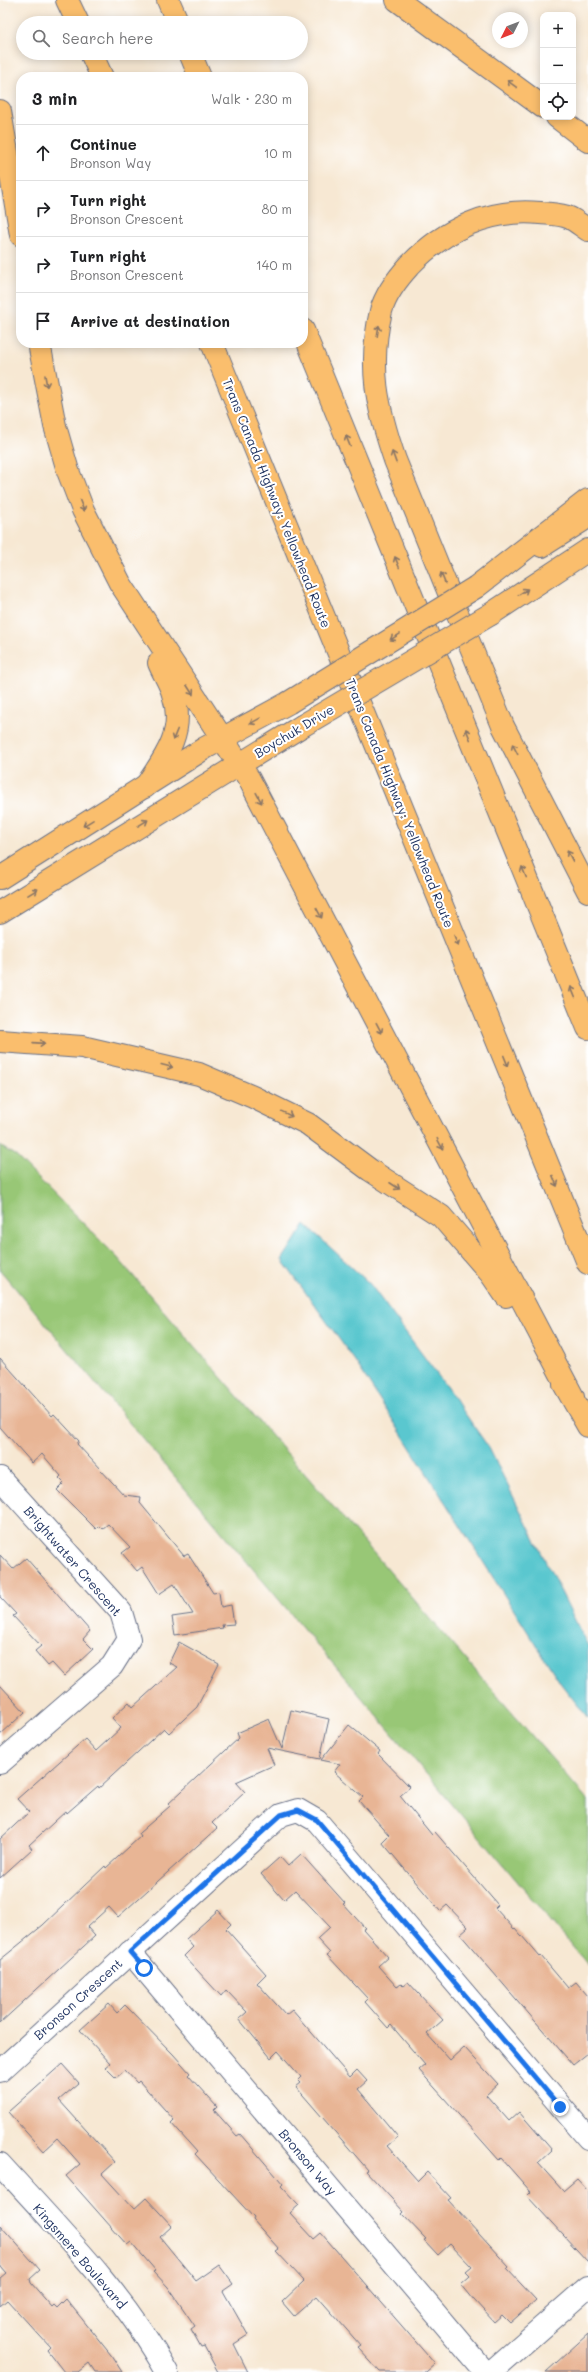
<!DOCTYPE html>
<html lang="en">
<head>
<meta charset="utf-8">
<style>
	:root { --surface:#fff; --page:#f6f6f6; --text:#202124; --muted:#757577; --line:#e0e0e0 }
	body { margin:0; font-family:Mali,sans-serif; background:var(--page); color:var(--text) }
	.controls { position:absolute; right:12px; top:12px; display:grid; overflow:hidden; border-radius:8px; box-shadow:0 2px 10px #0003 }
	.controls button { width:36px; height:36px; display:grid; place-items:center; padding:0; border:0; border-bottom:1px solid var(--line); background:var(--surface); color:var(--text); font:20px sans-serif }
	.compass { position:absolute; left:492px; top:12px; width:36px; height:36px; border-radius:50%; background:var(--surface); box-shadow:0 2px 10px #0003; rotate:228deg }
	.stop { position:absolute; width:12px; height:12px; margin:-9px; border:3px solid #1a73e8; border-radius:50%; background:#fff }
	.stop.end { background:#1a73e8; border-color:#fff; box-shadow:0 1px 4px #0008 }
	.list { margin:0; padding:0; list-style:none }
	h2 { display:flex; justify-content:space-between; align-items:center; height:52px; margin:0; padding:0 16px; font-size:17px }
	h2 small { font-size:13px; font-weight:400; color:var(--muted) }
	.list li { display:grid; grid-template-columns:26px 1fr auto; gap:12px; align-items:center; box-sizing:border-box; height:56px; padding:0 16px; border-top:1px solid var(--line) }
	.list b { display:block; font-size:15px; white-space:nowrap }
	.list p { margin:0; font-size:13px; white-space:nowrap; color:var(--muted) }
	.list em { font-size:13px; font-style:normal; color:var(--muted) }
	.icon { flex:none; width:22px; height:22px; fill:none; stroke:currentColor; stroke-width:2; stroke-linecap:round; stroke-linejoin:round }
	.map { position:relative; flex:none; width:588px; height:2372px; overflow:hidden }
	.search { position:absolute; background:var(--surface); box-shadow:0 2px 10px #0003; left:16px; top:16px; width:292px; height:44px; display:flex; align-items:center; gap:10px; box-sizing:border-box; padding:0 14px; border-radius:22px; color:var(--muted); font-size:15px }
	.panel { position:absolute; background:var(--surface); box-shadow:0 2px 10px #0003; left:16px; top:72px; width:292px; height:276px; border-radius:16px }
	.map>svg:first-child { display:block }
</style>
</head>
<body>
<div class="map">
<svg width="588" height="2372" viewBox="0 0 588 2372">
	<rect width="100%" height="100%" fill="#fff"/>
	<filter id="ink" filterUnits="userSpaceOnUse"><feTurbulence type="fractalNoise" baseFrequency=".025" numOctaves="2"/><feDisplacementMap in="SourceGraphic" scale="8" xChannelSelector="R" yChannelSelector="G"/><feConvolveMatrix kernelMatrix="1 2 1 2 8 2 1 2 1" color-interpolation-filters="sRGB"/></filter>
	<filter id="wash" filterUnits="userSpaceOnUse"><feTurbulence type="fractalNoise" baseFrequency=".012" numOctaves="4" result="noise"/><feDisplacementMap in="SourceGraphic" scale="16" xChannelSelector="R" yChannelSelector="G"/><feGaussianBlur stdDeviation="0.9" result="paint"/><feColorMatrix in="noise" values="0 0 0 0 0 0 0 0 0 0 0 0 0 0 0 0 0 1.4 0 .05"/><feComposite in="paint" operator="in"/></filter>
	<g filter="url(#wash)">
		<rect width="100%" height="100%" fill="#f7e8d3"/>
		<path fill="#98c776" stroke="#5a7b6a" d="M0 1146 16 1156 116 1256 586 1798 588 1801V1965L0 1270Z"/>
		<path fill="#5ac7cf" stroke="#3a7b96" d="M305 1224 370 1284 448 1389 489 1448 588 1646V1718L561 1684 355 1361 282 1260Z"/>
		<g id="blocks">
			<g fill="#e8b595">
				<path d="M0 1358 52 1416 54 1414 79 1441 77 1444 124 1495 141 1497 140 1503 184 1556 188 1554 213 1593 219 1592 221 1607 231 1605 234 1624 222 1625 223 1628 175 1635 172 1617 193 1614 174 1584 159 1594 142 1567 137 1571 122 1553 130 1547 108 1524 102 1529 99 1526 96 1529 57 1490 64 1483 59 1478 61 1476 42 1454 32 1463 0 1427Z"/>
				<path d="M0 1555 13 1569 26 1558 90 1631 83 1639 93 1649 64 1676 52 1663 48 1666 35 1651 41 1646 13 1616 16 1614 0 1597Z"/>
				<path d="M179 1642 219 1664 197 1707 169 1733 164 1728 99 1788 98 1786 67 1813 66 1811 29 1845 32 1849 0 1878V1839L29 1812 17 1799 85 1739 96 1751 121 1728 112 1718 129 1702 133 1707 177 1667 169 1663Z"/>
				<path d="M0 1685 25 1712 0 1735Z"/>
				<path d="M291 1710 329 1719 320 1759 267 1748 274 1765 236 1782 245 1792 212 1823 217 1828 118 1917 109 1907 87 1927 95 1936 0 2023V1960L43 1925 105 1866 106 1868 141 1836 139 1833 170 1806 168 1804 239 1738 237 1733 269 1719 282 1749Z"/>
				<path d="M349 1725 380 1751 378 1754 410 1787 400 1796 432 1835 435 1832 498 1905 495 1908 514 1929 515 1928 540 1957 541 1956 568 1988 576 1982 588 1996V2053L573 2065 460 1934 468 1927 447 1905 440 1911 382 1842 389 1835 359 1801 363 1797 334 1772 340 1764 321 1760Z"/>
				<path d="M301 1854 345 1903 343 1904 365 1928 363 1929 388 1957 378 1966 397 1987 401 1984 403 1986 408 1982 443 2020 427 2034 450 2060 464 2047 498 2084 486 2095 509 2121 519 2112 552 2150 538 2163 563 2191 577 2179 588 2191V2262L527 2196 531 2192 501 2158 499 2160 419 2070 425 2065 391 2025 388 2028 365 2002 368 1999 327 1955 330 1953 317 1939 330 1927 295 1890 284 1900 261 1874 280 1857 288 1866Z"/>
				<path d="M218 1910 231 1924 226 1929 266 1974 257 1983 286 2015 292 2010 350 2077 357 2070 367 2081 358 2089 398 2137 387 2146 418 2181 427 2172 451 2198 448 2200 509 2267 507 2269 536 2300 510 2323 502 2315 494 2322 474 2300 461 2284 470 2276 466 2272 472 2267 450 2244 438 2255 424 2240 426 2239 402 2214 404 2212 366 2171 368 2170 296 2087 301 2083 298 2080 301 2077 278 2051 271 2058 239 2019 247 2012 226 1990 221 1996 184 1956 193 1947 186 1939Z"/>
				<path d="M109 2004 117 2013 125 2005 173 2054 190 2073 188 2075 217 2107 214 2110 237 2136 240 2134 283 2184 281 2186 299 2205 290 2213 314 2239 321 2233 435 2364 426 2372H380L358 2348 361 2346 317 2296 294 2316 282 2302 304 2281 276 2251 279 2249 253 2220 254 2218 195 2154 197 2152 171 2123 174 2120 139 2081 137 2083 125 2070 116 2078 105 2067 110 2063 80 2030Z"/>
				<path d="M62 2064 79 2083 59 2100 115 2162 102 2174 134 2209 146 2198 172 2226 160 2237 196 2281 219 2265 233 2284 223 2291 248 2335 234 2344 248 2372H218L204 2346 201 2347 191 2329 195 2326 168 2287 154 2272 156 2271 131 2242 127 2245 66 2176 80 2164 57 2138 43 2151 8 2112Z"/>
				<path d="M0 2225 40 2270 30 2279 31 2283 52 2307 54 2305 57 2308 66 2299 111 2355 122 2372H95L89 2363 78 2372H64L47 2350 50 2347 7 2300 0 2306V2278L6 2273 0 2266Z"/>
				<path d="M588 2334V2372H546Z"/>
			</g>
		</g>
	</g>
	<g filter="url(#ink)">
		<use href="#blocks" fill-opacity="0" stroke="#687087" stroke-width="1"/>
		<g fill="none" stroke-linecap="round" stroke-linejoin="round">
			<g stroke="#687087" stroke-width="24">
				<g id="minor">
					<path d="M0 1478 121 1612 129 1639 112 1666 0 1763"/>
					<path d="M130 1952 485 2372"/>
					<path d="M0 2071 281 1815 298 1810 317 1821 588 2138"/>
					<path d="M0 2164C60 2230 124 2294 167 2372"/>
					<path d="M491 2372 588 2287"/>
				</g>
			</g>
			<g stroke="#687087" stroke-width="24">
				<g id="major">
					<path d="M542 546 588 517"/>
					<path d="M491 614 588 550"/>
					<path d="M0 878 205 748 288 703"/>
					<path d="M0 912 302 726"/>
				</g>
			</g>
			<g stroke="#687087" stroke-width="24">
				<g id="highway">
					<path d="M67 0 78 23"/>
					<path d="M168 0 178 23"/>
					<path d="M397 0 543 107"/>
					<path d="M91 53 102 77"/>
					<path d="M190 53 200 77"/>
					<path d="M0 111 21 235"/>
					<path d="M557 117 588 141"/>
					<path d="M588 230C582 226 576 221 570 218 562 214 550 214 540 213 490 208 445 229 410 265 398 278 386 293 381 311 368 367 377 407 395 460L503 726 588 891"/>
					<path d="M303 330 588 1028"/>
					<path d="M39 343 55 426 68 471 83 510 120 583 249 779 573 1397"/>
					<path d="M212 343 588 1263"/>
					<path d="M476 587 588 500"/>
					<path d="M145 787C165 758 186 731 173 694 170 683 163 673 159 663"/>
					<path d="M0 1041 82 1047 199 1074 253 1097 308 1124 370 1170 441 1216 491 1274 506 1296"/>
					<path d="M564 1384 588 1426"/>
				</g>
			</g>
			<use href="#minor" stroke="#fff" stroke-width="22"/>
			<use href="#major" stroke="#fabe6d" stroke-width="22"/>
			<use href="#highway" stroke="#fabe6d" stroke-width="22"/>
			<g stroke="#687087" stroke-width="24" stroke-linecap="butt">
				<g id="major-bridge">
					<path d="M288 703 476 587"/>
					<path d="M302 726 491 614"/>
				</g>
			</g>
			<use href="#major-bridge" stroke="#fabe6d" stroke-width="22"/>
		</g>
		<defs><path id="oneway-shaft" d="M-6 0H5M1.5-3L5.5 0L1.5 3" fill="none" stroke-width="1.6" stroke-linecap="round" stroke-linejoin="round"/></defs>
		<g stroke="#8a7666">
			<use href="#oneway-shaft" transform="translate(512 84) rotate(-144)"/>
			<use href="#oneway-shaft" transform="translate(378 331) rotate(-81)"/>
			<use href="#oneway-shaft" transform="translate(46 381) rotate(80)"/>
			<use href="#oneway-shaft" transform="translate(348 441) rotate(-112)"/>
			<use href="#oneway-shaft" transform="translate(394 457) rotate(-110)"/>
			<use href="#oneway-shaft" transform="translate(82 506) rotate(68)"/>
			<use href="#oneway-shaft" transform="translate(397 562) rotate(-112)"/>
			<use href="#oneway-shaft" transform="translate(443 578) rotate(-112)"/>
			<use href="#oneway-shaft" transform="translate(523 592) rotate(-33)"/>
			<use href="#oneway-shaft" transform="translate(395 637) rotate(148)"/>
			<use href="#oneway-shaft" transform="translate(190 690) rotate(57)"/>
			<use href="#oneway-shaft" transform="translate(255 721) rotate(151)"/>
			<use href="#oneway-shaft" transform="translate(468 734) rotate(-112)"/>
			<use href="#oneway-shaft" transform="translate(175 735) rotate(112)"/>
			<use href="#oneway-shaft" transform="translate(515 749) rotate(-117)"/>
			<use href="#oneway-shaft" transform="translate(259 798) rotate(62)"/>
			<use href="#oneway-shaft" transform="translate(88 823) rotate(148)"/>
			<use href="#oneway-shaft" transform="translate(143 823) rotate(-32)"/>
			<use href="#oneway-shaft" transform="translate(570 856) rotate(-118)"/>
			<use href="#oneway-shaft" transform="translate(524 872) rotate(-112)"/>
			<use href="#oneway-shaft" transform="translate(33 892) rotate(-32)"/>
			<use href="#oneway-shaft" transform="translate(319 913) rotate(62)"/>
			<use href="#oneway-shaft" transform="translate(456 940) rotate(68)"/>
			<use href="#oneway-shaft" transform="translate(573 992) rotate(-112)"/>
			<use href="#oneway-shaft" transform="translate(379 1028) rotate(62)"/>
			<use href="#oneway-shaft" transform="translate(39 1043) rotate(4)"/>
			<use href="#oneway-shaft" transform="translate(506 1061) rotate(68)"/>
			<use href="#oneway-shaft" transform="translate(167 1066) rotate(14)"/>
			<use href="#oneway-shaft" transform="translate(287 1114) rotate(26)"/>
			<use href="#oneway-shaft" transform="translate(440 1144) rotate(62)"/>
			<use href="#oneway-shaft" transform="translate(555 1181) rotate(68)"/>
			<use href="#oneway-shaft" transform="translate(395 1186) rotate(33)"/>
		</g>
	</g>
	<g fill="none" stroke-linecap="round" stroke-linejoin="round" filter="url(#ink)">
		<path stroke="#1a73e8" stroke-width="5" d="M144 1968 130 1952 281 1815 298 1810 317 1820 560 2107"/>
	</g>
	<g text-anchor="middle" stroke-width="4" stroke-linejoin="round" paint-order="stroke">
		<g font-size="13" fill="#1b2f5e" stroke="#fff">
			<text transform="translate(277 503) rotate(68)" y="5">Trans Canada Highway: Yellowhead Route</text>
			<text transform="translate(294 731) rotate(-31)" y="5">Boychuk Drive</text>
			<text transform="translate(400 803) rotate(68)" y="5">Trans Canada Highway: Yellowhead Route</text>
			<text transform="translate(73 1561) rotate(49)" y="5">Brightwater Crescent</text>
			<text transform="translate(78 1999) rotate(-42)" y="5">Bronson Crescent</text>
			<text transform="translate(308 2162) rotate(50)" y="5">Bronson Way</text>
			<text transform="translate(80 2256) rotate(49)" y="5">Kingsmere Boulevard</text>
		</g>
	</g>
</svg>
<div class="controls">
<button>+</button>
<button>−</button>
<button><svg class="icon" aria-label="locate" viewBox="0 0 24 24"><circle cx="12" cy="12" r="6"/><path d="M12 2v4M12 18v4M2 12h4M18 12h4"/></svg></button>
</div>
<svg class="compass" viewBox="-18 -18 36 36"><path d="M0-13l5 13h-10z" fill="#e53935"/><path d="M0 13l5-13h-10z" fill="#757577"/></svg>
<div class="stop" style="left:144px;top:1968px"></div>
<div class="stop end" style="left:560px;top:2107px"></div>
<div class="search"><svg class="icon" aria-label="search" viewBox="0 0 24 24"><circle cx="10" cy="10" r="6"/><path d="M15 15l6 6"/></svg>Search here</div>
<section class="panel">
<h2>3 min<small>Walk · 230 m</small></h2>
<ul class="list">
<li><svg class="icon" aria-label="ahead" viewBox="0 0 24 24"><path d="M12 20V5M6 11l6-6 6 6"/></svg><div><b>Continue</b><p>Bronson Way</p></div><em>10 m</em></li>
<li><svg class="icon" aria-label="right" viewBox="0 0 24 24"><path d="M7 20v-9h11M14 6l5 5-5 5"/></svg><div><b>Turn right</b><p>Bronson Crescent</p></div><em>80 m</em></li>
<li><svg class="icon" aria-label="right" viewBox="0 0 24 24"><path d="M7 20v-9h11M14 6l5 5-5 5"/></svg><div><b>Turn right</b><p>Bronson Crescent</p></div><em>140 m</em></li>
<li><svg class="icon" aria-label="arrive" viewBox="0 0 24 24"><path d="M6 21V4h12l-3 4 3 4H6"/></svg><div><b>Arrive at destination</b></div></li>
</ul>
</section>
</div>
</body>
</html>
